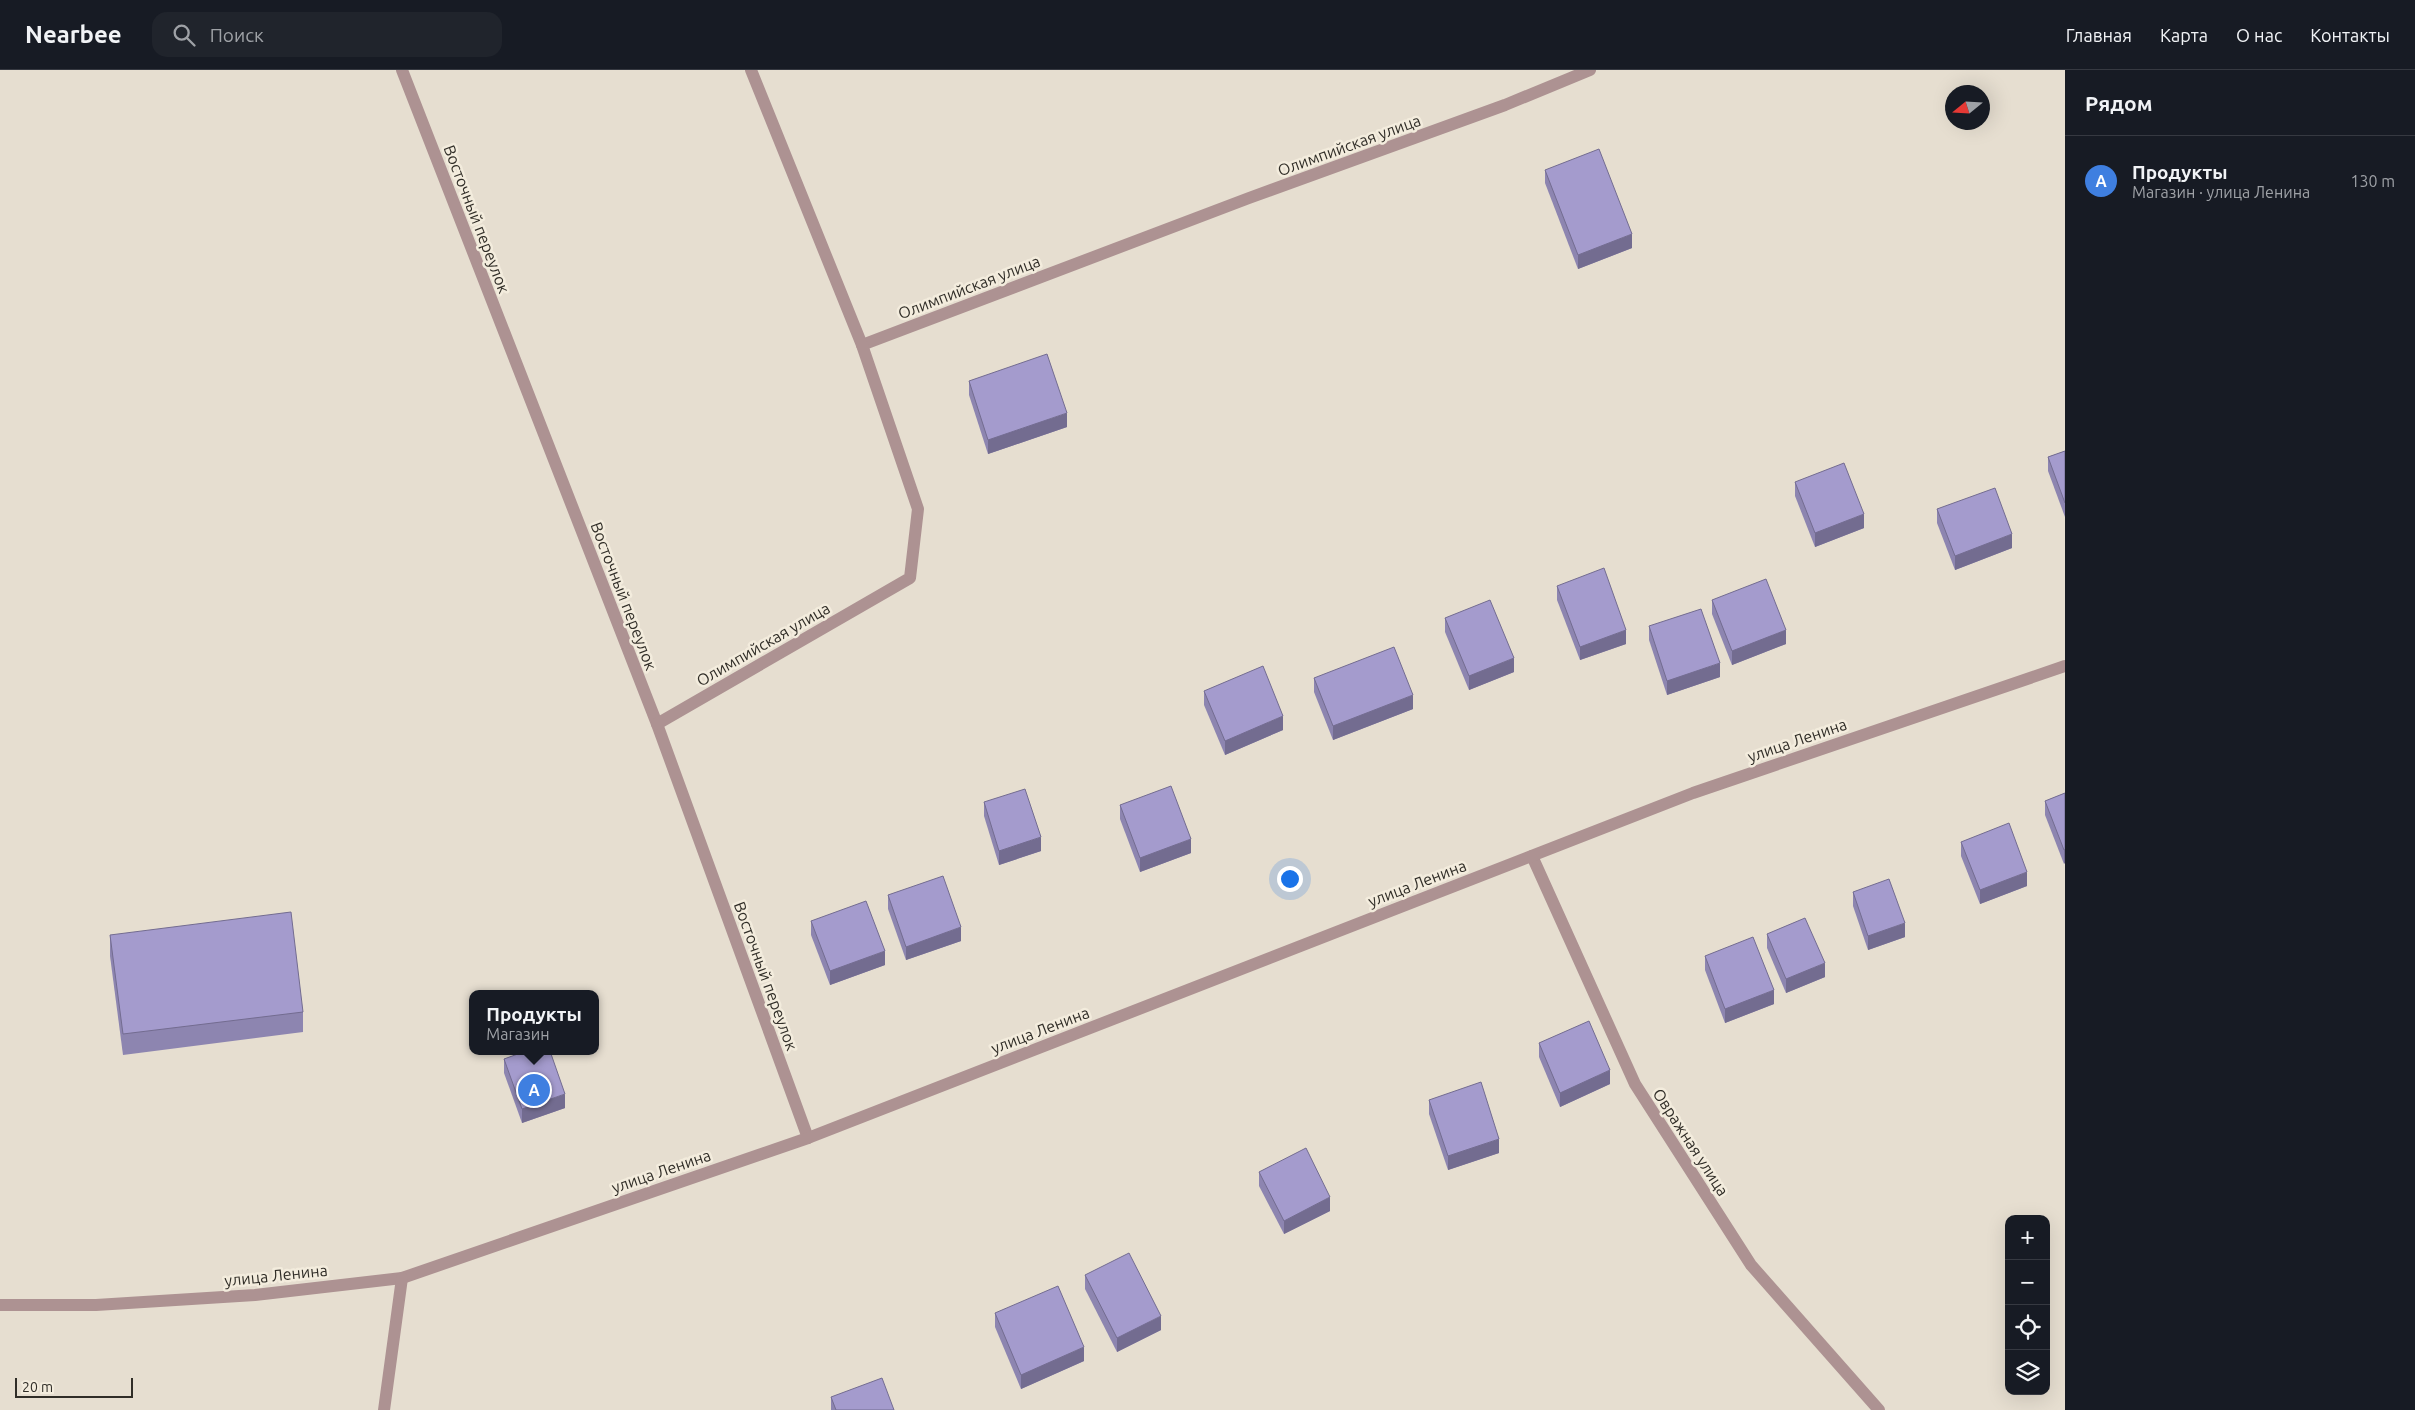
<!DOCTYPE html>
<html lang="ru">
<head>
<meta charset="utf-8">
<style>
	:root { --surface:#171b24; --page:#20242c; --text:#f1f3f6; --muted:#9ea1a6; --line:#363941; --accent:#2563eb }
	body { margin:0; font-family:Ubuntu,sans-serif; background:var(--page); color:var(--text) }
	.controls { position:absolute; right:15px; bottom:15px; display:grid; overflow:hidden; border-radius:10px; box-shadow:0 5px 20px #0002 }
	.controls button { width:45px; height:45px; display:grid; place-items:center; padding:0; border:0; border-bottom:1px solid var(--line); background:var(--surface); color:var(--text); font:25px sans-serif }
	.compass { position:absolute; left:1945px; top:15px; width:45px; height:45px; border-radius:50%; background:var(--surface); box-shadow:0 5px 20px #0002; rotate:252deg }
	.scale { position:absolute; left:15px; bottom:12px; width:118px; box-sizing:border-box; padding-left:5px; border:2px solid #302d27; border-top:0; font-size:14px; line-height:18px; white-space:nowrap; color:#302d27; -webkit-text-stroke:4px #f3ecdd; paint-order:stroke }
	.you { position:absolute; left:1289px; top:808px; width:18px; height:18px; margin:-12px; border:4px solid #fff; border-radius:50%; background:#1a73e8; box-shadow:0 0 0 8px #1a73e833 }
	.badge { display:grid; place-items:center; width:32px; height:32px; border-radius:50%; background:var(--accent); color:#fff; font-size:16px; font-weight:700 }
	.pin { position:absolute; translate:-50% -50%; border:2px solid #fff; box-shadow:0 1px 5px #0006 }
	.popup { position:absolute; left:469px; top:920px; width:130px; height:65px; box-sizing:border-box; display:grid; place-content:center; border-radius:10px; background:var(--surface); filter:drop-shadow(0 1px 4px #0005); font-size:16px; white-space:nowrap; color:var(--muted) }
	.popup b { font-size:19px; color:var(--text) }
	.popup::after { content:''; position:absolute; left:50%; top:100%; margin-left:-10px; border:10px solid transparent; border-top-color:var(--surface) }
	.list { margin:0; padding:0; list-style:none }
	h2 { display:flex; justify-content:space-between; align-items:center; height:65px; margin:0; padding:0 20px; font-size:21px }
	h2 small { font-size:16px; font-weight:400; color:var(--muted) }
	.list li { display:grid; grid-template-columns:32px 1fr auto; gap:15px; align-items:center; box-sizing:border-box; height:90px; padding:0 20px; border-top:1px solid var(--line) }
	.list b { display:block; font-size:19px; white-space:nowrap }
	.list p { margin:0; font-size:16px; white-space:nowrap; color:var(--muted) }
	.list em { font-size:16px; font-style:normal; color:var(--muted) }
	.icon { flex:none; width:28px; height:28px; fill:none; stroke:currentColor; stroke-width:2; stroke-linecap:round; stroke-linejoin:round }
	.map { position:relative; flex:none; width:2065px; height:1340px; overflow:hidden }
	header { display:flex; align-items:center; gap:30px; box-sizing:border-box; height:70px; padding:0 25px; background:var(--surface); border-bottom:1px solid var(--line) }
	header strong { font-size:24px }
	nav { display:flex; gap:28px; margin-inline-start:auto; font-size:18px }
	.search { width:350px; height:45px; background:var(--page); display:flex; align-items:center; gap:12px; box-sizing:border-box; padding:0 18px; border-radius:15px; color:var(--muted); font-size:19px }
	main { display:flex }
	aside { flex:1; background:var(--surface) }
	.map>svg:first-child { display:block }
</style>
</head>
<body>
<header>
<strong>Nearbee</strong>
<div class="search"><svg class="icon" aria-label="search" viewBox="0 0 24 24"><circle cx="10" cy="10" r="6"/><path d="M15 15l6 6"/></svg>Поиск</div>
<nav><a>Главная</a><a>Карта</a><a>О нас</a><a>Контакты</a></nav>
</header>
<main>
<div class="map">
<svg width="2065" height="1340" viewBox="0 0 2065 1340">
	<rect width="100%" height="100%" fill="#e6ded0"/>
	<g fill="none" stroke-linecap="round" stroke-linejoin="round">
		<g stroke="#ad9292" stroke-width="12">
			<path d="M402 0 657 654 808 1068"/>
			<path d="M862 275 1249 128 1505 35 1590 0"/>
			<path d="M657 654 910 508 918 439 862 275 751 0"/>
			<path d="M1532 786 1635 1014 1751 1195 1879 1340"/>
			<path d="M0 1235H96L255 1225 402 1208 808 1068 1693 723 2065 596"/>
			<path d="M384 1340 402 1208"/>
		</g>
	</g>
	<g fill="#8d85b0">
		<path d="M1545 100 1632 178 1578 199 1545 113Z"/>
		<path d="M969 311 1067 357 988 384 969 325Z"/>
		<path d="M2065 381V447L2048 401V387Z"/>
		<path d="M1795 412 1864 458 1815 477 1795 426Z"/>
		<path d="M1937 439 2012 478 1955 500 1937 453Z"/>
		<path d="M1557 516 1626 574 1580 590 1557 530Z"/>
		<path d="M1712 530 1786 574 1732 595 1712 544Z"/>
		<path d="M1445 548 1514 602 1469 620 1445 562Z"/>
		<path d="M1649 556 1720 607 1667 625 1649 570Z"/>
		<path d="M1314 608 1413 639 1333 670 1314 622Z"/>
		<path d="M1204 621 1283 660 1225 685 1204 635Z"/>
		<path d="M2065 723 2064 794 2045 745V731Z"/>
		<path d="M984 732 1041 781 999 795 984 746Z"/>
		<path d="M1120 735 1191 783 1140 802 1120 749Z"/>
		<path d="M1961 772 2027 816 1980 834 1961 786Z"/>
		<path d="M1853 822 1905 867 1868 880 1853 836Z"/>
		<path d="M888 825 961 871 906 890 888 839Z"/>
		<path d="M811 851 885 895 830 915 811 865Z"/>
		<path d="M1767 864 1825 907 1786 923 1767 878Z"/>
		<path d="M110 865 303 942V962L123 985 110 886Z"/>
		<path d="M1705 886 1774 934 1725 953 1705 900Z"/>
		<path d="M1539 973 1610 1014 1560 1037 1539 987Z"/>
		<path d="M504 989 565 1038 522 1053 504 1003Z"/>
		<path d="M1429 1030 1499 1083 1448 1100 1429 1044Z"/>
		<path d="M1259 1102 1330 1141 1284 1164 1259 1116Z"/>
		<path d="M1085 1205 1161 1260 1117 1282 1085 1219Z"/>
		<path d="M995 1243 1084 1291 1021 1319 995 1257Z"/>
		<path d="M831 1327 894 1340H831Z"/>
	</g>
	<g fill="#736c90">
		<path d="M1632 164V178L1578 199V185Z"/>
		<path d="M1067 343V357L988 384V370Z"/>
		<path d="M1864 444V458L1815 477V463Z"/>
		<path d="M2012 464V478L1955 500V486Z"/>
		<path d="M1626 560V574L1580 590V577Z"/>
		<path d="M1786 560V574L1732 595V581Z"/>
		<path d="M1514 588V602L1469 620V606Z"/>
		<path d="M1720 593V607L1667 625V611Z"/>
		<path d="M1413 625V639L1333 670V656Z"/>
		<path d="M1283 646V660L1225 685V671Z"/>
		<path d="M1041 767V781L999 795V781Z"/>
		<path d="M1191 769V783L1140 802V788Z"/>
		<path d="M2065 779V793L2064 794V780Z"/>
		<path d="M2027 802V816L1980 834V820Z"/>
		<path d="M1905 853V867L1868 880V866Z"/>
		<path d="M961 857V871L906 890V877Z"/>
		<path d="M885 881V895L830 915V901Z"/>
		<path d="M1825 893V907L1786 923V909Z"/>
		<path d="M1774 920V934L1725 953V939Z"/>
		<path d="M1610 1000V1014L1560 1037V1023Z"/>
		<path d="M565 1024V1038L522 1053V1039Z"/>
		<path d="M1499 1069V1083L1448 1100V1086Z"/>
		<path d="M1330 1127V1141L1284 1164V1151Z"/>
		<path d="M1161 1246V1260L1117 1282V1268Z"/>
		<path d="M1084 1277V1291L1021 1319V1305Z"/>
	</g>
	<g fill="#a49bcd" stroke="#736c90">
		<path d="M1599 79 1632 164 1578 185 1545 100Z"/>
		<path d="M1047 284 1067 343 988 370 969 311Z"/>
		<path d="M2065 381V433L2048 387Z"/>
		<path d="M1844 393 1864 444 1815 463 1795 412Z"/>
		<path d="M1995 418 2012 464 1955 486 1937 439Z"/>
		<path d="M1604 498 1626 560 1580 577 1557 516Z"/>
		<path d="M1766 509 1786 560 1732 581 1712 530Z"/>
		<path d="M1490 530 1514 588 1469 606 1445 548Z"/>
		<path d="M1701 539 1720 593 1667 611 1649 556Z"/>
		<path d="M1394 577 1413 625 1333 656 1314 608Z"/>
		<path d="M1263 596 1283 646 1225 671 1204 621Z"/>
		<path d="M1171 716 1191 769 1140 788 1120 735Z"/>
		<path d="M1025 719 1041 767 999 781 984 732Z"/>
		<path d="M2065 723V779L2064 780 2045 731Z"/>
		<path d="M2009 753 2027 802 1980 820 1961 772Z"/>
		<path d="M943 806 961 857 906 877 888 825Z"/>
		<path d="M1889 809 1905 853 1868 866 1853 822Z"/>
		<path d="M866 831 885 881 830 901 811 851Z"/>
		<path d="M291 842 303 942 123 964 110 865Z"/>
		<path d="M1805 848 1825 893 1786 909 1767 864Z"/>
		<path d="M1753 867 1774 920 1725 939 1705 886Z"/>
		<path d="M1589 951 1610 1000 1560 1023 1539 973Z"/>
		<path d="M526 981H550L565 1024 522 1039 504 989Z"/>
		<path d="M1481 1012 1499 1069 1448 1086 1429 1030Z"/>
		<path d="M1306 1078 1330 1127 1284 1151 1259 1102Z"/>
		<path d="M1129 1183 1161 1246 1117 1268 1085 1205Z"/>
		<path d="M1058 1216 1084 1277 1021 1305 995 1243Z"/>
		<path d="M882 1308 894 1340H836L831 1327Z"/>
	</g>
	<g text-anchor="middle" stroke-width="5" stroke-linejoin="round" paint-order="stroke">
		<g font-size="16" fill="#302d27" stroke="#f3ecdd">
			<text transform="translate(1349 75) rotate(-20)" y="6">Олимпийская улица</text>
			<text transform="translate(477 149) rotate(69)" y="6">Восточный переулок</text>
			<text transform="translate(969 217) rotate(-21)" y="6">Олимпийская улица</text>
			<text transform="translate(624 526) rotate(69)" y="6">Восточный переулок</text>
			<text transform="translate(763 574) rotate(-30)" y="6">Олимпийская улица</text>
			<text transform="translate(1797 670) rotate(-19)" y="6">улица Ленина</text>
			<text transform="translate(1417 813) rotate(-21)" y="6">улица Ленина</text>
			<text transform="translate(766 906) rotate(70)" y="6">Восточный переулок</text>
			<text transform="translate(1040 960) rotate(-21)" y="6">улица Ленина</text>
			<text transform="translate(1691 1072) rotate(57)" y="6">Овражная улица</text>
			<text transform="translate(661 1101) rotate(-19)" y="6">улица Ленина</text>
			<text transform="translate(276 1205) rotate(-6)" y="6">улица Ленина</text>
		</g>
	</g>
</svg>
<div class="controls">
<button>+</button>
<button>−</button>
<button><svg class="icon" aria-label="locate" viewBox="0 0 24 24"><circle cx="12" cy="12" r="6"/><path d="M12 2v4M12 18v4M2 12h4M18 12h4"/></svg></button>
<button><svg class="icon" aria-label="layers" viewBox="0 0 24 24"><path d="M12 4l9 5-9 5-9-5zM3 14l9 5 9-5"/></svg></button>
</div>
<svg class="compass" viewBox="-18 -18 36 36"><path d="M0-13l5 13h-10z" fill="#e53935"/><path d="M0 13l5-13h-10z" fill="#9ea1a6"/></svg>
<div class="scale">20 m</div>
<div class="you"></div>
<div class="pin badge" style="left:534px;top:1020px;background:#3f7fe0">A</div>
<div class="popup"><b>Продукты</b>Магазин</div>
</div>
<aside>
<h2>Рядом<small></small></h2>
<ul class="list">
<li><span class="badge" style="background:#3f7fe0">A</span><div><b>Продукты</b><p>Магазин · улица Ленина</p></div><em>130 m</em></li>
</ul>
</aside>
</main>
</body>
</html>
